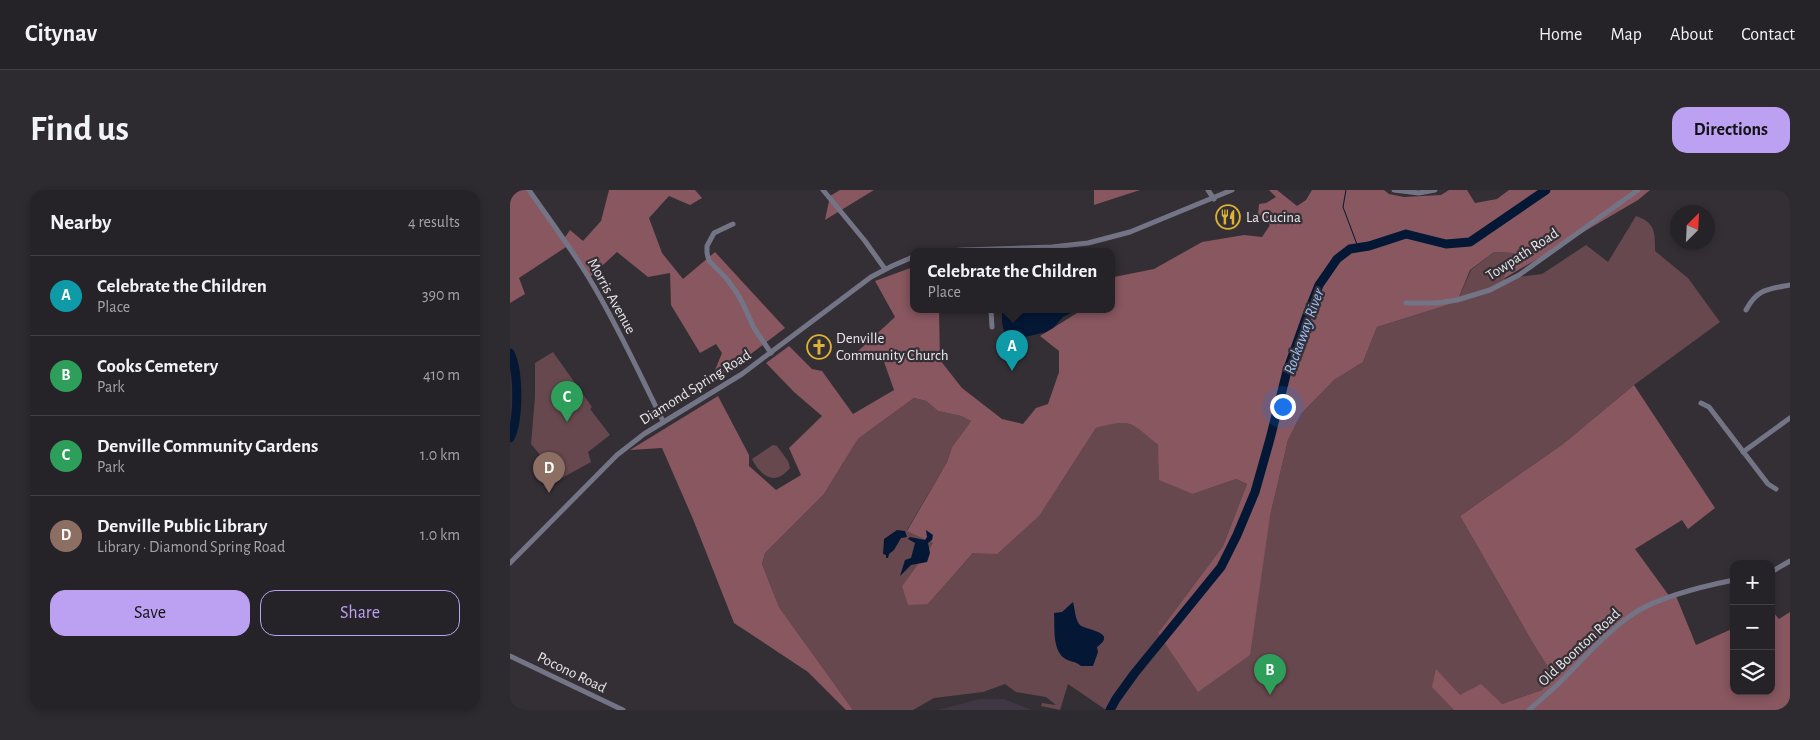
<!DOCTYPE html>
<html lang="en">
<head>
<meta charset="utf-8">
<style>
	:root { --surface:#262328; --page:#2e2b30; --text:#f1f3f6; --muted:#a4a4a8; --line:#424045; --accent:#bca0f2 }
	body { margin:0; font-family:"Alegreya Sans",sans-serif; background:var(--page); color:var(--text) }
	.controls { position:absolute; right:15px; bottom:15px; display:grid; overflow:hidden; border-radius:10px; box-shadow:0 2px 8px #0003 }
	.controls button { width:45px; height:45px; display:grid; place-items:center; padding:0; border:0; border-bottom:1px solid var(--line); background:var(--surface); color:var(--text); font:25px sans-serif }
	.compass { position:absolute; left:1160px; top:15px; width:45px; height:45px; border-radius:50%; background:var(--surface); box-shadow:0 2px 8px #0003; rotate:24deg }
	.you { position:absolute; left:772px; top:216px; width:18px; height:18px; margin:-12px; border:4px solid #fff; border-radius:50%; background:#1a73e8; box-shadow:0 0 0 8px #1a73e833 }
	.badge { display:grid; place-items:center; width:32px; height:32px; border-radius:50%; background:var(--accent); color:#fff; font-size:16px; font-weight:700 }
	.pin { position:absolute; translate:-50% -41px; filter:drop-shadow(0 1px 2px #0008) }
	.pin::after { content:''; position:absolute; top:26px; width:18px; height:15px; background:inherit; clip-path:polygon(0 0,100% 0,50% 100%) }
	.popup { position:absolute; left:400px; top:58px; width:205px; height:65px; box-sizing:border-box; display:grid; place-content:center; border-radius:10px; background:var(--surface); filter:drop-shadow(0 1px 4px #0005); font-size:16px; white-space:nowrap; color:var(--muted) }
	.popup b { font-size:19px; color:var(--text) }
	.popup::after { content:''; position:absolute; left:50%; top:100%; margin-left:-10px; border:10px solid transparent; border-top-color:var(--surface) }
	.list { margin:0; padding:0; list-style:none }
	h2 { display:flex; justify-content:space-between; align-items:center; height:65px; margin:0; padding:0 20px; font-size:21px }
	h2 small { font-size:16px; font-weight:400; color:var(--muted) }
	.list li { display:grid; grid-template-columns:32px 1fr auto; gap:15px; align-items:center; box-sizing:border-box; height:80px; padding:0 20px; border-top:1px solid var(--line) }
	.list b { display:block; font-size:19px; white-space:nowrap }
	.list p { margin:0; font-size:16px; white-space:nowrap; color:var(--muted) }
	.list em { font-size:16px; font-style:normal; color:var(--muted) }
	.actions { display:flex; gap:10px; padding:15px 20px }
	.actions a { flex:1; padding:11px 0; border:1px solid var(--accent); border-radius:15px; text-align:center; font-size:18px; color:var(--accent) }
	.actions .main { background:var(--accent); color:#111 }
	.icon { flex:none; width:28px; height:28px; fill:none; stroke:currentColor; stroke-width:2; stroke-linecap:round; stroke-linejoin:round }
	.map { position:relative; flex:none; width:1280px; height:520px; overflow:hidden; border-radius:15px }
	header { display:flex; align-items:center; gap:30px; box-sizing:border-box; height:70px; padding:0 25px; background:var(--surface); border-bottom:1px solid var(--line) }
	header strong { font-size:24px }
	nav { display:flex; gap:28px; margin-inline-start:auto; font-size:18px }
	.intro { display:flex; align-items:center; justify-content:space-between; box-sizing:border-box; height:120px; padding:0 30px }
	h1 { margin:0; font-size:35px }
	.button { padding:12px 22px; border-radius:15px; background:var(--accent); color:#111; font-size:18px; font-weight:700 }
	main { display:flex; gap:30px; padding:0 30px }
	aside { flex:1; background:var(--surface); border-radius:15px; box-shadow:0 2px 8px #0003 }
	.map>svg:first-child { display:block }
</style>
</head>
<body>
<header>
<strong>Citynav</strong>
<nav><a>Home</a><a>Map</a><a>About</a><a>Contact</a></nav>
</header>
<div class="intro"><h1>Find us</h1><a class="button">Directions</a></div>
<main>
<aside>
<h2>Nearby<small>4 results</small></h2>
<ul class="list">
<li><span class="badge" style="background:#0f9aa8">A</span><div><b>Celebrate the Children</b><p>Place</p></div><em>390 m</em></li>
<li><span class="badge" style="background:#2e9e5b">B</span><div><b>Cooks Cemetery</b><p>Park</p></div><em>410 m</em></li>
<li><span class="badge" style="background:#2e9e5b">C</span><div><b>Denville Community Gardens</b><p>Park</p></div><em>1.0 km</em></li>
<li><span class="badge" style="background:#8d6e63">D</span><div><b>Denville Public Library</b><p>Library · Diamond Spring Road</p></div><em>1.0 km</em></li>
</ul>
<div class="actions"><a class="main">Save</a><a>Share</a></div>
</aside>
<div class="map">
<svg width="1280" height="520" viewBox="0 0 1280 520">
	<rect width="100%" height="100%" fill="#332f35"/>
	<path fill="#3f3743" d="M469 509H494L522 520H428Z"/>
	<g fill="#67484e">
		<path d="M1126 26C1146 33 1145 43 1145 61L1178 88 1210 132 1124 195 1053 254 950 326 1024 455 1043 485 1032 500 992 514 944 520H596L558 494 550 520 531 516 532 513 546 515 536 507 506 502 495 494 473 502 424 508 403 520H343L269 417 252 374 255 363 314 304 348 249 404 208 416 211 428 221 451 226 461 231 442 257 437 272 397 340 423 353 392 396 418 414 464 362 530 325 586 238C593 236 602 231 609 232 641 233 666 281 683 304L726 289 737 294 713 356 648 443 760 326 778 250 791 224 824 190 853 172 867 137 947 112 961 80 984 62 1004 63 994 89 1032 84 1076 55 1098 72Z"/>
		<path d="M43 162 82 217 80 219 100 245 78 262 81 272 50 289 21 254 25 207V173Z"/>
		<path d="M263 255 267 256 278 271 280 278C264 297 251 286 242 269Z"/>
	</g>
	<g fill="#885760">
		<path d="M0 0H18L53 50 60 40 73 51 91 31 99 0H185L192 8 180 15 159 6 139 28 152 63 173 89 205 62 275 138 225 176 201 190 212 163 206 154 190 163 161 115 160 83 138 87 107 62 79 88 56 57 9 88 15 104 0 113Z"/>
		<path d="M330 0H364L315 30 320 6Z"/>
		<path d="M584 0H630L584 15Z"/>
		<path d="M759 0H767L787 16 796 10 802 0H874L879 4 894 7 931 5 939 0H957L965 13 987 9 999 0H1140L1128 10 993 89 1004 63 984 62 960 80 947 112 867 137 853 172 824 190 791 224 778 250 760 326 740 465 688 502 648 443 713 356 737 294 726 289 683 304 649 290 648 255C622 233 621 228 586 238L530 325 487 364 463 363 418 414 398 415 392 396 423 353 397 341 437 272 442 257 461 231 451 226 428 221 416 211 404 208 348 249 314 304 255 363 252 374 269 417 343 520H336L298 482 224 433 183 329 152 258 120 260 208 206 239 265V276L266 300 291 285 279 258 312 226 284 202 256 173 279 156 302 179 312 181 343 224 384 200 373 169 347 162 385 127 365 91 403 77V120H429L430 170 452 198 492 229 513 234 526 218 538 214 549 182V161L530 146 572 120H601V88L604 87 644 79 692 52 734 45 752 47 760 35 748 25 749 14 756 13 766 7Z"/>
		<path d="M1124 195 1205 318 1178 339 1172 330 1125 359 1160 407 1166 406 1186 455 1224 438V501H1261V420L1269 429 1280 422V520H944L922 497 926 479 950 505 971 494 992 514 1032 500 1043 485 1024 455 950 326 1053 254Z"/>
	</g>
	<g fill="#041735">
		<path d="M492 120H566L553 127 543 138 536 142 503 150C491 143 492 133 492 120Z"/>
		<path d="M387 340 395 341 397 347 391 348 384 360 379 364 378 368H376V365L373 364 374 349Z"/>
		<path d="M416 340 423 345 422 350 418 353 420 363 417 372 401 375 390 386 395 370 401 368 405 353 398 349 400 347 415 350 417 347Z"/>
		<path d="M563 412C565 419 565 430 570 435 575 440 609 442 587 457L588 462 583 476H571C566 471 559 472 554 468 542 459 545 436 544 423L552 422Z"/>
	</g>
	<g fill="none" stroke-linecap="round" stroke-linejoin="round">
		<path stroke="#041735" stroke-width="1" d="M836 0 833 17 848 57"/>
		<g stroke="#041735" stroke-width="9">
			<path d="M0 163C9 182 9 230 0 248"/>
			<path d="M600 520 606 509 624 484 711 377 727 345 745 302 760 249 777 181 797 125 809 95 827 69 840 59 859 56 896 44 936 54 960 52 1036 0"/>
		</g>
		<g stroke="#747487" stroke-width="5">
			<path d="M19 0C39 29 61 58 79 88 107 134 129 183 153 231"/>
			<path d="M313 0 355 51 375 79"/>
			<path d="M698 0 704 9"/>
			<path d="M884 0 909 3 925 0"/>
			<path d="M223 34 204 43 197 56V63L199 71 216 88 227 103 234 116 244 138 261 163"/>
			<path d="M426 62 452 60 542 57 578 53 620 42 722 0"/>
			<path d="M896 113H927L947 110 980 100 1009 85 1128 0"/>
			<path d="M481 120 482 137"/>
			<path d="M1236 120C1247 99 1258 99 1280 95"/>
			<path d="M1191 213 1199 217 1258 294 1266 299"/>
			<path d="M1233 262 1280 228"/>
			<path d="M0 373 107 265 134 244 232 184 361 87 382 76 403 67"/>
			<path d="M1261 382 1280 371"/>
			<path d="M0 466 113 520"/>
			<path d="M1019 520C1029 511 1040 502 1050 492 1074 468 1097 441 1126 422 1152 406 1194 396 1224 390"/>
		</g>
	</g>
	<defs>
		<g id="restaurant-ring" transform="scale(1.25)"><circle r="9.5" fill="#332f35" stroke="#dcb233" stroke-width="1.5"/><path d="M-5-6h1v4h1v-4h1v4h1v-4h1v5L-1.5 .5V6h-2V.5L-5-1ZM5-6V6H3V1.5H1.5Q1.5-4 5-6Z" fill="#dcb233"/></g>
		<g id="church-ring" transform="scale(1.25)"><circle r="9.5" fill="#332f35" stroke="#dcb233" stroke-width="1.5"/><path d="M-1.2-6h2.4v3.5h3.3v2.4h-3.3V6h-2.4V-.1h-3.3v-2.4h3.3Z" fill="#dcb233"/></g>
	</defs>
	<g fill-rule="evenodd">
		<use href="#restaurant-ring" x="718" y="27"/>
		<use href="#church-ring" x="309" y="157"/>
	</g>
	<g text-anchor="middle" stroke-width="4.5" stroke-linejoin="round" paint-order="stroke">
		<g font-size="15" fill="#eae8ec" stroke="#332f35" text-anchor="start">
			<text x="736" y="32">La Cucina</text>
			<text x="326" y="153">Denville<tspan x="326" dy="17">Community Church</tspan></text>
		</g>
		<g font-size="15" fill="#eae8ec" stroke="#332f35">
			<text transform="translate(1012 64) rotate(-33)" y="5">Towpath Road</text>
			<text transform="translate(102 106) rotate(61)" y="5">Morris Avenue</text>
			<text transform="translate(185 197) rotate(-32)" y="5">Diamond Spring Road</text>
			<text transform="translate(1069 457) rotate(-43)" y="5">Old Boonton Road</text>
			<text transform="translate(62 482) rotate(26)" y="5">Pocono Road</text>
		</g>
		<g font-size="16" font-style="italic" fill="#99c0fc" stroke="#332f35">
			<text transform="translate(793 141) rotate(-70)" y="6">Rockaway River</text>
		</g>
	</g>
</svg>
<div class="controls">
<button>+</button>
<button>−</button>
<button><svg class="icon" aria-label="layers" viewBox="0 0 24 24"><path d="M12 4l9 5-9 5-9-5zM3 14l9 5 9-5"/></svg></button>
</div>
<svg class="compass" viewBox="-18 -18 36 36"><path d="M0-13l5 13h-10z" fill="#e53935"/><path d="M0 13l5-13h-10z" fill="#a4a4a8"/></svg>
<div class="you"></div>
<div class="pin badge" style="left:502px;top:181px;background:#0f9aa8">A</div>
<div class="popup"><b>Celebrate the Children</b>Place</div>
<div class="pin badge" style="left:760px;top:505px;background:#2e9e5b">B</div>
<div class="pin badge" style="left:57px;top:232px;background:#2e9e5b">C</div>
<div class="pin badge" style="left:39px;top:303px;background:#8d6e63">D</div>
</div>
</main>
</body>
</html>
